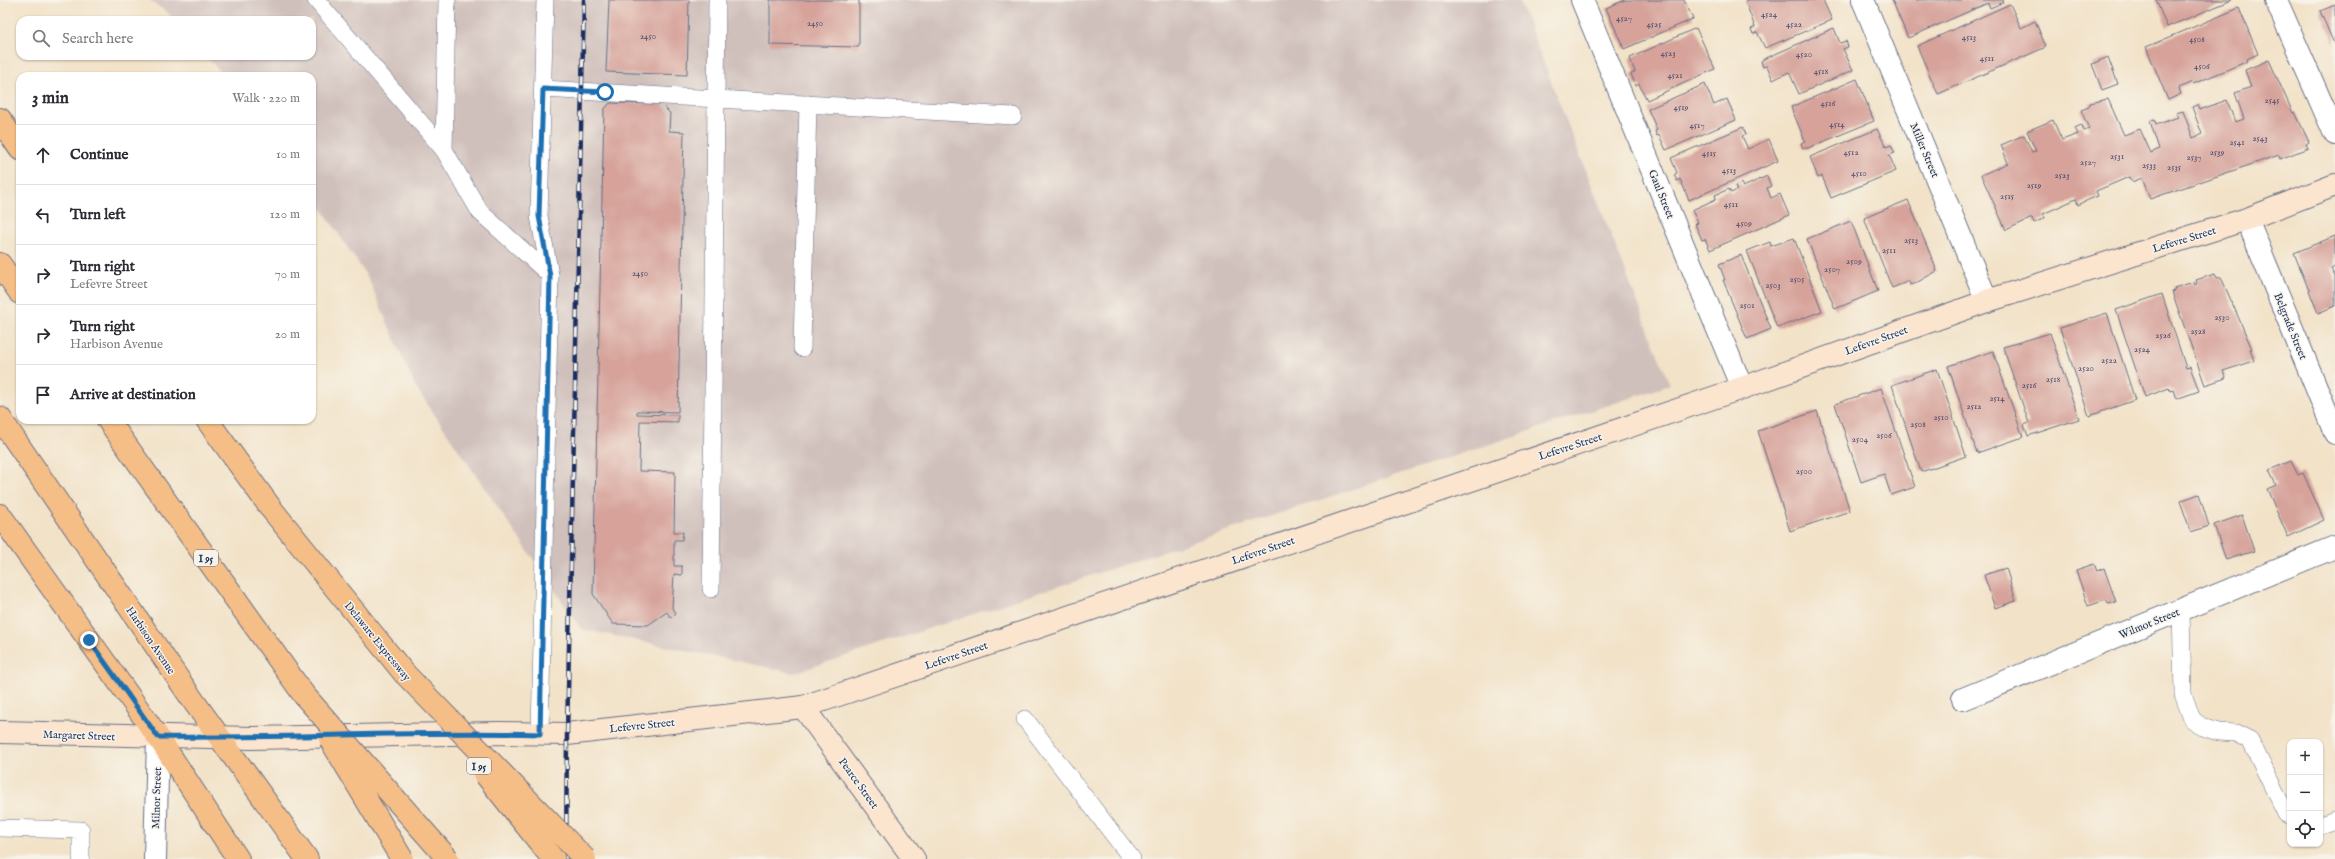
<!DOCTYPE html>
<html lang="en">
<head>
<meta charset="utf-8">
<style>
	:root { --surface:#fff; --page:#f7f7f7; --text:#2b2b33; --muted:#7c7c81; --line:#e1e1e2 }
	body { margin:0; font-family:"IM FELL English",serif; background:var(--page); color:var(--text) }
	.controls { position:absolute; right:12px; bottom:12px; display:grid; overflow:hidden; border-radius:8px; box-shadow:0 1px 3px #0004 }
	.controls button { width:36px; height:36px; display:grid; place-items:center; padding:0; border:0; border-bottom:1px solid var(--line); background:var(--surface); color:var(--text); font:20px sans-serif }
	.stop { position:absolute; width:12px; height:12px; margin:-9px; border:3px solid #1f6fb2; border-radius:50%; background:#fff }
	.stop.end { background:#1f6fb2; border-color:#fff; box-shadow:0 1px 4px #0008 }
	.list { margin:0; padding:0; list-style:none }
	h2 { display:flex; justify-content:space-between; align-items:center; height:52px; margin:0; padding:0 16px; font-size:17px }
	h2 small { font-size:13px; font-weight:400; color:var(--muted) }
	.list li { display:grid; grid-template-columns:26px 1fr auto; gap:12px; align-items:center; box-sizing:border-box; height:60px; padding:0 16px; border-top:1px solid var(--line) }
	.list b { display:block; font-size:15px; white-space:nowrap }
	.list p { margin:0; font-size:13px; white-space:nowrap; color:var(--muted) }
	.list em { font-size:13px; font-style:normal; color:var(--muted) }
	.icon { flex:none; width:22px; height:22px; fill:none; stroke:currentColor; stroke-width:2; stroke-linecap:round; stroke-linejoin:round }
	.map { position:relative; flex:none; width:2335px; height:859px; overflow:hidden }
	.search { position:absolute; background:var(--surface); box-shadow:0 1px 3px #0004; left:16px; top:16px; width:300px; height:44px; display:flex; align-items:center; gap:10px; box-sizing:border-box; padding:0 14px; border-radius:12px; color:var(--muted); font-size:15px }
	.panel { position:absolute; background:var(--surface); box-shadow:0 1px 3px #0004; left:16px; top:72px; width:300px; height:352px; border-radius:12px }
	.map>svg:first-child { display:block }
</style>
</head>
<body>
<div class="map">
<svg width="2335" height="859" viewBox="0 0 2335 859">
	<rect width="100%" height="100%" fill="#f7f3e8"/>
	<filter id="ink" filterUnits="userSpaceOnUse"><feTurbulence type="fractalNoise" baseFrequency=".025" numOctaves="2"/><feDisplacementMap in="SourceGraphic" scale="8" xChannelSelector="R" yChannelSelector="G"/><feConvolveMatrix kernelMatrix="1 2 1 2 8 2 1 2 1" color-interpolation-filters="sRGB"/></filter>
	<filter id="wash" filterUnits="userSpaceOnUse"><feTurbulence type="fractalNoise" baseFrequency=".012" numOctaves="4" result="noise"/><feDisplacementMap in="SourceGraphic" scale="16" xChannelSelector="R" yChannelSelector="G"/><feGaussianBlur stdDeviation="0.9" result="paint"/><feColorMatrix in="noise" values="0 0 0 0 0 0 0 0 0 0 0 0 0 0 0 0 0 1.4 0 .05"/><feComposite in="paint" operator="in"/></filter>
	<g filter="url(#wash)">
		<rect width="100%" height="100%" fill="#f2e2c8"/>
		<path fill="#d0c0bc" d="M149 0H1519L1670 385 794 673 581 629 415 386 368 278 312 194V76H224L206 56H312V20H174L167 12Z"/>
		<g id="blocks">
			<g fill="#d6a29a">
				<path d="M609 0H689L687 75 606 72Z"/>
				<path d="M770 0H859V47L770 45Z"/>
				<path d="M1625 0H1684L1693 19 1624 49 1606 8Z"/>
				<path d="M1749 0H1823L1832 20 1765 48 1757 32 1753 34 1751 29 1755 27 1745 1Z"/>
				<path d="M1892 0H2003L2004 2 1990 8 1988 3 1908 38Z"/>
				<path d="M2156 0H2232L2167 27Z"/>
				<path d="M2010 4 2021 28 2035 21 2046 47 1938 94 1917 46Z"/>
				<path d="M2335 5V46L2320 11Z"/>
				<path d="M2239 8 2258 54 2247 59 2248 61 2193 84 2192 82 2179 88 2181 94 2168 100 2146 47Z"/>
				<path d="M1696 28 1715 69 1647 100 1639 84 1636 86 1631 74 1635 72 1630 58Z"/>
				<path d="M1834 28 1840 43 1846 41 1848 47 1843 49 1853 70 1799 94 1789 72 1773 80 1767 66 1763 67 1761 61 1764 59Z"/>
				<path d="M2108 57 2118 84 2102 90 2092 64Z"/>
				<path d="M2269 60 2293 113 2295 112 2309 142 2306 144 2308 148 2280 159 2279 155 2150 199 2142 178 2132 182 2129 177 2096 191 2098 196 2088 200 2078 205 2076 199 2043 214 2045 218 2034 223 2032 218 2006 230 1981 175 2008 163 2001 145 2024 135 2032 152 2036 151 2027 131 2053 120 2062 140 2078 134 2075 128 2081 125 2084 131 2089 129 2081 110 2089 107 2090 103 2108 99 2124 135 2140 129 2151 153 2159 149 2150 121 2155 120 2156 125 2178 117 2176 113 2183 111 2193 138 2202 134 2192 107 2197 105 2199 110 2227 100 2235 122 2244 119 2235 93 2251 87 2245 70Z"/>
				<path d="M1857 79 1874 121 1808 148H1803L1801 143 1805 141 1791 107Z"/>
				<path d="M1705 84 1714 105 1727 99 1736 120 1666 150 1659 135 1657 136 1655 131 1657 130 1648 109Z"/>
				<path d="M610 103 661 104 670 113 669 131 684 132 678 412 637 411V414L678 415V422L640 421 639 471 675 472 674 532H683L682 540H674V566H682V575L674 574 672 608 676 613 671 618 667 612 648 625 613 624 593 594 604 110Z"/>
				<path d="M1743 127 1746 135 1742 136 1748 149 1769 139 1778 161 1689 200 1680 179 1677 181 1674 175 1677 173 1671 158Z"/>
				<path d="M1877 129 1886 147 1891 145 1895 153 1889 155 1896 171 1831 198 1822 176 1818 178 1810 157Z"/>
				<path d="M1767 176 1771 186 1767 188 1771 198 1780 194 1789 215 1710 250 1705 239 1702 240 1695 224 1698 223 1692 210 1716 199 1715 195 1729 189 1731 193 1737 190 1735 186 1741 183 1743 187Z"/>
				<path d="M1908 200 1937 271 1916 283 1910 285 1909 281 1892 288 1864 218Z"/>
				<path d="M1851 221 1878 291 1835 309 1807 239Z"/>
				<path d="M2335 236V267L2331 269 2335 277V306L2318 313 2294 253Z"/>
				<path d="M1794 238 1822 311 1777 328 1747 251 1770 242 1771 246Z"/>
				<path d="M1741 255 1771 329 1747 339 1723 280H1725L1719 264Z"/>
				<path d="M2215 274 2217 278 2221 277 2252 349H2250L2254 361 2223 371 2226 378 2205 385 2172 292 2175 291 2174 288 2193 282 2194 285 2197 284 2196 280Z"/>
				<path d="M2162 294 2186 368 2190 367 2199 391 2176 399 2173 390 2170 391 2169 388 2145 397 2116 310Z"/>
				<path d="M2107 313 2135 400 2089 416 2060 328Z"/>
				<path d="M2050 333 2079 419 2028 436 2024 425 2029 423 2003 347Z"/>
				<path d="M1993 351 2023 437 1977 453 1948 366Z"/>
				<path d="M1937 369 1966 456 1921 472 1892 385Z"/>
				<path d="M1881 388 1915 487 1891 495 1884 474 1861 482 1835 404Z"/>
				<path d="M1817 411 1850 511 1790 531 1758 431Z"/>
				<path d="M2291 461 2298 475 2303 473 2324 520 2288 537 2267 489 2276 485 2269 470Z"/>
				<path d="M2199 494 2209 526 2191 532 2180 501Z"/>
				<path d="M2242 515 2254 551 2226 560 2214 525Z"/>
				<path d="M2094 564 2097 571 2104 568 2116 602 2108 604 2106 600 2088 606 2076 570Z"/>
				<path d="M2006 568 2016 601 1995 608 1984 575Z"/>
			</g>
		</g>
	</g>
	<g filter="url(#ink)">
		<use href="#blocks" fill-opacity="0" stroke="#666e83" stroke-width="1"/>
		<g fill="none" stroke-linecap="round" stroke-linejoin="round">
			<g stroke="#666e83" stroke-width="18">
				<g id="lane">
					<path d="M316 0 444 150 447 0"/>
					<path d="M543 89 1013 116"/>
					<path d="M444 150 480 212 550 275"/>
					<path d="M802 348 808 104"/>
					<path d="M711 589 717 0"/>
					<path d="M2181 610 2183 694 2192 719 2202 727 2219 732 2236 733 2250 740 2286 814 2290 816"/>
					<path d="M1025 719 1132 859"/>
					<path d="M540 734 550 275 539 216 545 0"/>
					<path d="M2320 825 2335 820"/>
					<path d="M0 828 81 830V859"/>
				</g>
			</g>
			<g stroke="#666e83" stroke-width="24">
				<g id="street">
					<path d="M1582 0 1742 388"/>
					<path d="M1863 0 1987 301"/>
					<path d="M2276 0 2335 134"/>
					<path d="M2247 219 2335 433"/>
					<path d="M1963 699 2335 547"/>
					<path d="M155 859 158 737"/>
				</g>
			</g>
			<g stroke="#666e83" stroke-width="24">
				<g id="secondary">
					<path d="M803 707 914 859"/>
					<path d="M0 732 252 738 498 733 567 734 803 707 1742 388 1987 301 2247 219 2335 185"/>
				</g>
			</g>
			<g stroke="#666e83" stroke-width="24">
				<g id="primary">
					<path d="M0 418 192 699 307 859"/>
					<path d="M0 515 158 737 238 859"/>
				</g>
			</g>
			<g stroke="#666e83" stroke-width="24">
				<g id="highway">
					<path d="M0 119 20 149"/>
					<path d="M0 264 20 293"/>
					<path d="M108 420 304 695"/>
					<path d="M207 420 273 511 404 673"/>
				</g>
			</g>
			<use href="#lane" stroke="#fff" stroke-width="17"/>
			<use href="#street" stroke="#fff" stroke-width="22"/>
			<use href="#secondary" stroke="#fbe5cf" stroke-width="22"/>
			<use href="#primary" stroke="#f6be87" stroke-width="22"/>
			<use href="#highway" stroke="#f6be87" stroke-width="22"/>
			<g stroke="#1b2f5e" stroke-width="4.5">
				<path id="rail" d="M566 859 567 734 584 0"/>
			</g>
			<use href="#rail" stroke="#f7f3e8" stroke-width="3" stroke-dasharray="9" stroke-linecap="butt"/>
			<g stroke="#666e83" stroke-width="24" stroke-linecap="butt">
				<g id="highway-bridge">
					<path d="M404 673 585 859"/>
					<path d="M304 695 448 859"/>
					<path d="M330 739 402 859"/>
					<path d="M485 774 553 859"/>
				</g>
			</g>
			<use href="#highway-bridge" stroke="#f6be87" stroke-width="22"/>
		</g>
	</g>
	<g fill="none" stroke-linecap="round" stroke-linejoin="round" filter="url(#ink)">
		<path stroke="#1f6fb2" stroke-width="5" d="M89 640 158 737C285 739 413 730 540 734L550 276 539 216 543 89 605 92"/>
	</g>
	<g text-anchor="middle" stroke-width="3" stroke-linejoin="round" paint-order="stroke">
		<g font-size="9" fill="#4a4c6d">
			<text x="1769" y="17">4524</text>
			<text x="1624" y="21">4527</text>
			<text x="815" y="26">2450</text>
			<text x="1654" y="27">4525</text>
			<text x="1794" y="27">4522</text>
			<text x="648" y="39">2450</text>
			<text x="1969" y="40">4513</text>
			<text x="2197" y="42">4508</text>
			<text x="1668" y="56">4523</text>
			<text x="1804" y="57">4520</text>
			<text x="1987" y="61">4511</text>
			<text x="2202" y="69">4506</text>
			<text x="1821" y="74">4518</text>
			<text x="1675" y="78">4521</text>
			<text x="2272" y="103">2545</text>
			<text x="1828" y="106">4516</text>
			<text x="1681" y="110">4519</text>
			<text x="1837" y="127">4514</text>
			<text x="1697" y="128">4517</text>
			<text x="2260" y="141">2543</text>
			<text x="2237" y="145">2541</text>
			<text x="1851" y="155">4512</text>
			<text x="2217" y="155">2539</text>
			<text x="1709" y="156">4515</text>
			<text x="2117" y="159">2531</text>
			<text x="2194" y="160">2537</text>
			<text x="2088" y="165">2527</text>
			<text x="2149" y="168">2533</text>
			<text x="2174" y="170">2535</text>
			<text x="1729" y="173">4513</text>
			<text x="1859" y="176">4510</text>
			<text x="2062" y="178">2523</text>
			<text x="2034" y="188">2519</text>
			<text x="2007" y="199">2515</text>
			<text x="1731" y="207">4511</text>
			<text x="1744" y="226">4509</text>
			<text x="1911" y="243">2513</text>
			<text x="1889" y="253">2511</text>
			<text x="1854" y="264">2509</text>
			<text x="1832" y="272">2507</text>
			<text x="640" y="276">2450</text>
			<text x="1797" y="282">2505</text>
			<text x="1773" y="288">2503</text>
			<text x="1747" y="308">2501</text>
			<text x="2222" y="320">2530</text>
			<text x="2198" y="334">2528</text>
			<text x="2163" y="338">2526</text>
			<text x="2142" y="352">2524</text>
			<text x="2109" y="363">2522</text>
			<text x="2086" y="371">2520</text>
			<text x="2053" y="382">2518</text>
			<text x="2029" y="388">2516</text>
			<text x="1997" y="401">2514</text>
			<text x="1974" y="409">2512</text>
			<text x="1941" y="420">2510</text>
			<text x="1918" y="427">2508</text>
			<text x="1884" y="438">2506</text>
			<text x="1860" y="442">2504</text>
			<text x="1804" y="474">2500</text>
		</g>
		<g fill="#f7f3e8" stroke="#5d6a87" stroke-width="1">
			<rect x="194" y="550" width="24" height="16" rx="3"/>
			<rect x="467" y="758" width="24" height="16" rx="3"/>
		</g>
		<g font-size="10" font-weight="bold" fill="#1b2f5e">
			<text x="206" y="562">I 95</text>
			<text x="479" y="770">I 95</text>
		</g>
		<g font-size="11" fill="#1b2f5e" stroke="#f7f3e8">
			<text transform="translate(1925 150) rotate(67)" y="4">Miller Street</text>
			<text transform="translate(1662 194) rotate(68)" y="4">Gaul Street</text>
			<text transform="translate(2184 239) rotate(-17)" y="4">Lefevre Street</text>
			<text transform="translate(2291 326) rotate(68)" y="4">Belgrade Street</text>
			<text transform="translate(1876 340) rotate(-20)" y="4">Lefevre Street</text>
			<text transform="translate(1570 446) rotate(-18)" y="4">Lefevre Street</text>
			<text transform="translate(1263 550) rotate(-19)" y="4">Lefevre Street</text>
			<text transform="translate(2149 623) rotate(-22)" y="4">Wilmot Street</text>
			<text transform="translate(151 640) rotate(56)" y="4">Harbison Avenue</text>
			<text transform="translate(378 641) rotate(51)" y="4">Delaware Expressway</text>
			<text transform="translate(956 655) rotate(-19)" y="4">Lefevre Street</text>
			<text transform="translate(642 725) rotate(-6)" y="4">Lefevre Street</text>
			<text transform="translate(79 735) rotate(2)" y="4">Margaret Street</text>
			<text transform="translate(859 783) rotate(54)" y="4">Pearce Street</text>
			<text transform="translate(156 798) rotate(-88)" y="4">Milnor Street</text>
		</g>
	</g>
</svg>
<div class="controls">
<button>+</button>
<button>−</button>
<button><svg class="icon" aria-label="locate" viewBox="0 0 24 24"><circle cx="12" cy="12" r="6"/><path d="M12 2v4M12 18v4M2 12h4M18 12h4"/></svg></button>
</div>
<div class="stop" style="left:605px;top:92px"></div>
<div class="stop end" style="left:89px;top:640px"></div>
<div class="search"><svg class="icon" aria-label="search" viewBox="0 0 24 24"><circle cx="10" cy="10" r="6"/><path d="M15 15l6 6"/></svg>Search here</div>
<section class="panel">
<h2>3 min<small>Walk · 220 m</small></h2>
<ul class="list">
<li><svg class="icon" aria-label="ahead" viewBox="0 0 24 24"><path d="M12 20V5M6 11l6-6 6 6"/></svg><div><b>Continue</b></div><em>10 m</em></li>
<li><svg class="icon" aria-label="left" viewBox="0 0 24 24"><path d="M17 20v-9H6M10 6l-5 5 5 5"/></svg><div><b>Turn left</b></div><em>120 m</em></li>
<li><svg class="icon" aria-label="right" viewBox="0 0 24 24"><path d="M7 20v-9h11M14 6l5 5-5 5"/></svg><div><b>Turn right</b><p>Lefevre Street</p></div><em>70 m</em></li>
<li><svg class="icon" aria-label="right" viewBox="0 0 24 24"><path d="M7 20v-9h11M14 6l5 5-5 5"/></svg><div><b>Turn right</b><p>Harbison Avenue</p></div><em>20 m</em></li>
<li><svg class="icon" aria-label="arrive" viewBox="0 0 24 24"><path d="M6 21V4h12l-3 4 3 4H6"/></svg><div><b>Arrive at destination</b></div></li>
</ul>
</section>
</div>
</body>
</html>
